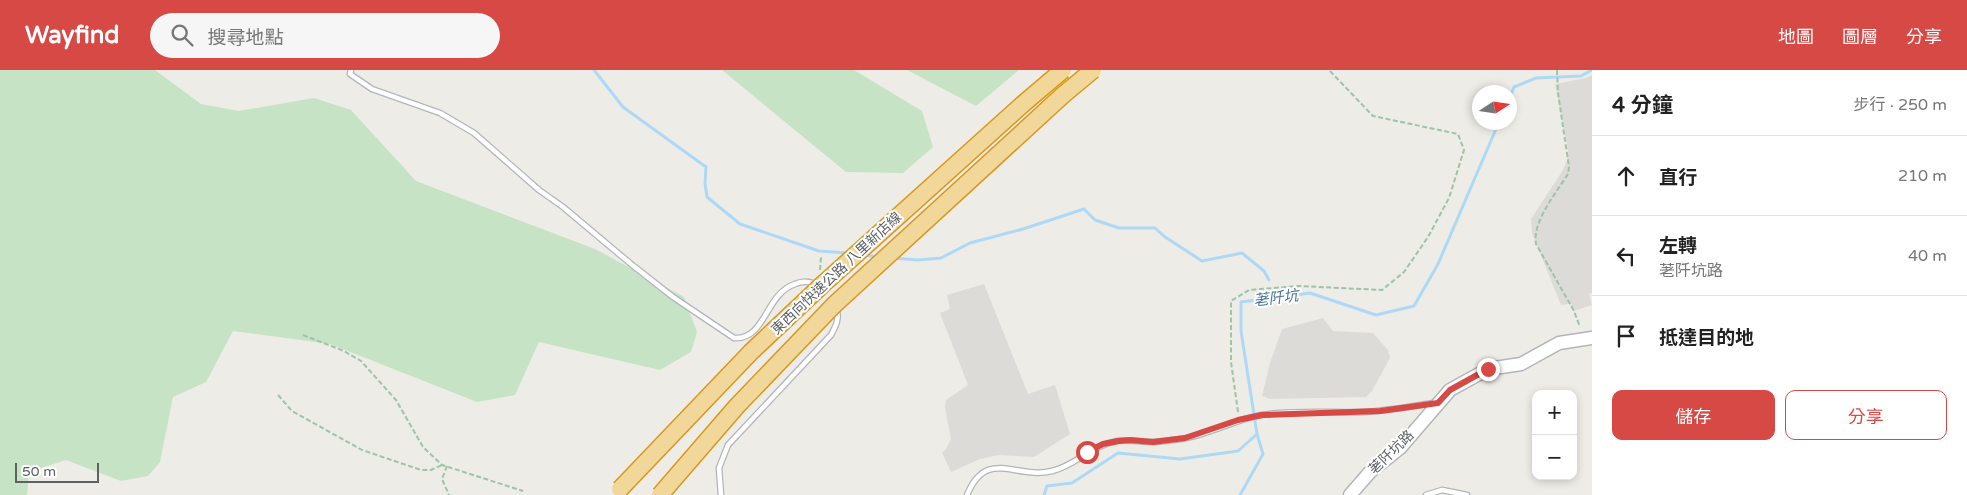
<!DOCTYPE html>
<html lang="zh-TW">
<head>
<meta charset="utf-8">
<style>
	:root { --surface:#fff; --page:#f6f6f6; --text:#222; --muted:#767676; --line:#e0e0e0; --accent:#d64944 }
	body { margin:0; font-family:"Varela Round","Noto Sans TC",sans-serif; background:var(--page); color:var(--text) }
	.controls { position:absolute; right:15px; bottom:15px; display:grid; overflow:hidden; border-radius:10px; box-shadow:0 2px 8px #0003 }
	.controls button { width:45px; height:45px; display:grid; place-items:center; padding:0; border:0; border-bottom:1px solid var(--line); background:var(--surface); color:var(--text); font:25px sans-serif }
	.compass { position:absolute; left:1472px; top:15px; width:45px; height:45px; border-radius:50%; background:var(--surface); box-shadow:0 2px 8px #0003; rotate:78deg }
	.scale { position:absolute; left:15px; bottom:12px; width:84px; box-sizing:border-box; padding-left:5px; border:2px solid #5d6164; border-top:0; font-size:14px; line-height:18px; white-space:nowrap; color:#5d6164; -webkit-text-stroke:4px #fff; paint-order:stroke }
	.stop { position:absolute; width:15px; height:15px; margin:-11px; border:4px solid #d64944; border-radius:50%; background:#fff }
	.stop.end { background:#d64944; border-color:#fff; box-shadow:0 1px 5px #0008 }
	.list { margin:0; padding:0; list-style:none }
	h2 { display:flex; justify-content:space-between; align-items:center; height:65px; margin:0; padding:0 20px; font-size:21px }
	h2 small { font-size:16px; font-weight:400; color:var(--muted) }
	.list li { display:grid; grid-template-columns:32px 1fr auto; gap:15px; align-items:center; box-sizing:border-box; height:80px; padding:0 20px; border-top:1px solid var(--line) }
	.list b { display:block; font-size:19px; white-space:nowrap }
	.list p { margin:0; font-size:16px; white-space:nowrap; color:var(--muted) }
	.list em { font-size:16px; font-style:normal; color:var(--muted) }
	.actions { display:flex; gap:10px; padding:15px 20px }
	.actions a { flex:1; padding:11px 0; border:1px solid var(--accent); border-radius:10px; text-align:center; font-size:18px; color:var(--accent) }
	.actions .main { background:var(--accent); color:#fff }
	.icon { flex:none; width:28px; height:28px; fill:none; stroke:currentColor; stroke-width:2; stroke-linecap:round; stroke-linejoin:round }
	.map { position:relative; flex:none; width:1592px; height:425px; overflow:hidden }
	header { display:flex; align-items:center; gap:30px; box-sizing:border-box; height:70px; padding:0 25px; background:var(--accent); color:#fff }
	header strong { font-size:24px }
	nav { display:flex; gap:28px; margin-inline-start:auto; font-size:18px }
	.search { width:350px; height:45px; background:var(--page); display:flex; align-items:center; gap:12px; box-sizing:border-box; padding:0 18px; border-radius:28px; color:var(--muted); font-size:19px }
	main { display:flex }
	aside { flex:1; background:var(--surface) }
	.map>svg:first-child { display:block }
</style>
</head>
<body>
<header>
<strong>Wayfind</strong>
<div class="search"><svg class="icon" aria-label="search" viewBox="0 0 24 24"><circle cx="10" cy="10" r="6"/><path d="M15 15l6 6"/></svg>搜尋地點</div>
<nav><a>地圖</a><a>圖層</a><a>分享</a></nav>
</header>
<main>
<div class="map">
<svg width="1592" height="425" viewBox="0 0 1592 425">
	<rect width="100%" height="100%" fill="#eeece6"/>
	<g fill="#dddbd8">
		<path d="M1592 5V223L1589 224 1592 235 1574 241 1570 234 1561 235 1532 163 1531 149 1563 100 1567 91 1568 80 1555 14 1586 8Z"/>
		<path d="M984 214 1028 324 1055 315 1070 364 1034 387 998 385 980 389 951 402 942 383 946 379 951 369 945 338 946 330 968 315 940 243 950 239 947 225Z"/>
		<path d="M1323 248 1333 261 1373 263 1388 280 1390 288 1372 321 1366 327 1270 329 1262 326 1270 293 1282 259Z"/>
	</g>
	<g fill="#c6e3c5">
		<path d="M0 0H155L201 34 239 41 314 28 351 40 416 111 595 179 684 227 697 262 691 282 660 300 539 272 515 325 477 332 330 274 233 261 206 312 173 327 160 392 148 406 121 411 66 390 29 402 27 425H0Z"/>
		<path d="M722 0H854L922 41 933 77 903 103 846 102Z"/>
		<path d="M907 0H1019L976 36Z"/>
	</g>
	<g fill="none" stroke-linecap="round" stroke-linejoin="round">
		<g stroke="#aed9f6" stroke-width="3">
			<path d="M594 0 623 37 706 97 705 113 707 127 740 154 819 181 847 183"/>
			<path d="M1510 27 1514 17 1536 8 1581 6 1592 0"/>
			<path d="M863 185 879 187"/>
			<path d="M893 188 918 190 941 188 970 173 1023 159 1084 139 1095 150 1119 158H1155L1165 167 1202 191 1242 183 1264 201 1269 210"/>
			<path d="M1044 425 1047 416 1072 413 1118 383 1180 389 1238 381 1257 364 1241 261V232L1310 223 1376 245 1414 236 1438 194 1499 52"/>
			<path d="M1240 425 1263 384 1257 364"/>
		</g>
		<g stroke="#b3b6b9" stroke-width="7">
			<g id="lane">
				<path d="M351 0 350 4 372 19 440 43 474 63 539 120 563 137 631 194 673 227 734 268C766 270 765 224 795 214 802 211 810 211 817 215"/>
				<path d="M721 425 719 398 728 375 831 265C836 256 840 248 836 237"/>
				<path d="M967 425C987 377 1016 410 1052 401 1077 395 1090 376 1117 371 1129 369 1139 372 1151 372 1161 372 1171 370 1181 369 1209 365 1233 350 1261 345 1292 340 1332 343 1363 342 1387 341 1411 336 1435 333"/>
				<path d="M1426 425 1442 420 1467 425"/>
			</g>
		</g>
		<g stroke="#b2b5b9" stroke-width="15">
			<path id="secondary" d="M1350 425 1370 402 1400 378 1450 320 1488 299 1521 294 1559 273 1592 268"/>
		</g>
		<g stroke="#9fc3a8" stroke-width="2" stroke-dasharray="5 2.5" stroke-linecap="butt">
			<path d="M1557 0 1558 23 1569 97 1568 104C1556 123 1532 152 1536 174L1574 241 1580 257"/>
			<path d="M820 200 821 187"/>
			<path d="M303 265 344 281 361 291 396 330 423 377 442 395 523 421"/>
			<path d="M278 325 292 341 362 380 421 400H431L442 395"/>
			<path d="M1238 342 1231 292V231L1249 220 1299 216 1382 220 1404 202 1428 167 1449 128 1464 80 1458 64 1373 46 1329 0"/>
			<path d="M447 396 442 409 449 425"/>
		</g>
		<use href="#lane" stroke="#fff" stroke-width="4.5"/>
		<use href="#secondary" stroke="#fff" stroke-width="12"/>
		<g stroke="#da971a" stroke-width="19" stroke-linecap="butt">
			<g id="highway-bridge">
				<path d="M620 419 751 282 822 215 1023 34 1063 0"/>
				<path d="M660 425 737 336 834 235 1063 25 1093 0"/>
			</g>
		</g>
		<use href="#highway-bridge" stroke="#f1d89a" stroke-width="16"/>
	</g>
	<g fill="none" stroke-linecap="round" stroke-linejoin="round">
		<path stroke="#d64944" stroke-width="6" d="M1087 382 1103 374 1118 371 1130 370 1153 372 1185 368 1238 350 1262 345 1380 341 1438 333 1450 320 1488 299"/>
	</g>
	<g text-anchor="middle" stroke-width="4" stroke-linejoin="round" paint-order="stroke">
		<g font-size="14" fill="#5d6164" stroke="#fff">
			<text transform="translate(836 203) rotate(-43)" y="5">東西向快速公路 八里新店線</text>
			<text transform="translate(1391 382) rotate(-44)" y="5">荖阡坑路</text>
		</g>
		<g font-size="15" font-style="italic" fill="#49759e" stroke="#fff">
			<text transform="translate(1276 228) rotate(-7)" y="5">荖阡坑</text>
		</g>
	</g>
</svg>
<div class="controls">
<button>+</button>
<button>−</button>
</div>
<svg class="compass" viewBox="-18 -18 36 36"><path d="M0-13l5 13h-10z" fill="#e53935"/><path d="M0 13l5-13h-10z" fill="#767676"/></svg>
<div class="scale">50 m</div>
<div class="stop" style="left:1087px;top:382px"></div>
<div class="stop end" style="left:1488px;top:299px"></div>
</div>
<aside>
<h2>4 分鐘<small>步行 · 250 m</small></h2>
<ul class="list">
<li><svg class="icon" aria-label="ahead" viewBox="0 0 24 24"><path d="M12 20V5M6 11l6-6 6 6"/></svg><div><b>直行</b></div><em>210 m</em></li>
<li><svg class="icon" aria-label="left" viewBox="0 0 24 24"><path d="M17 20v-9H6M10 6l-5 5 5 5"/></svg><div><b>左轉</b><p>荖阡坑路</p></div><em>40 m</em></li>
<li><svg class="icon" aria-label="arrive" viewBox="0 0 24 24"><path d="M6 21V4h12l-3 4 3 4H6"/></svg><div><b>抵達目的地</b></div></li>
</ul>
<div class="actions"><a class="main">儲存</a><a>分享</a></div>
</aside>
</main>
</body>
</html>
